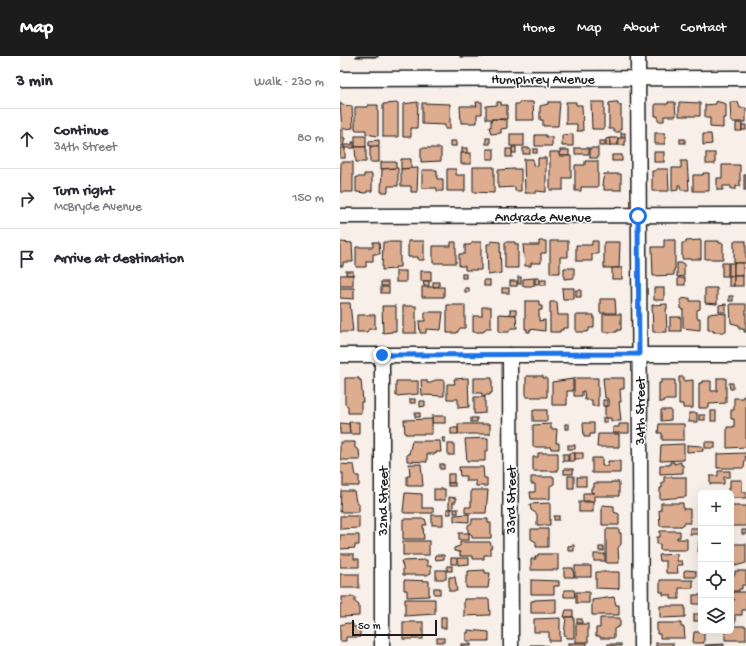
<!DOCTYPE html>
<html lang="en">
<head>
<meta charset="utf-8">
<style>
	:root { --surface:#fff; --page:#f7f7f7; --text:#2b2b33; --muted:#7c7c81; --line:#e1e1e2; --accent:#1c1c1c }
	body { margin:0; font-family:"Gochi Hand",sans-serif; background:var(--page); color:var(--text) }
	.controls { position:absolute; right:12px; bottom:12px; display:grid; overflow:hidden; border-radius:6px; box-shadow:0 4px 16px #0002 }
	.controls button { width:36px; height:36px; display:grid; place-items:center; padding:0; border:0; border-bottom:1px solid var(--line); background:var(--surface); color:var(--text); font:20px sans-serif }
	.scale { position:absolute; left:12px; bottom:10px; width:85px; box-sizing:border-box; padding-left:4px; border:2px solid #1c1c1c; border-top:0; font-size:11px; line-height:14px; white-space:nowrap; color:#1c1c1c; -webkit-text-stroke:3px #fff; paint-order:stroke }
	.stop { position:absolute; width:12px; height:12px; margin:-9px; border:3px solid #1a73e8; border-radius:50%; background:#fff }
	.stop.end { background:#1a73e8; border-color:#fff; box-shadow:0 1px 4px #0008 }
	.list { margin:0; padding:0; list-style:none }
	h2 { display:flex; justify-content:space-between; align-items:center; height:52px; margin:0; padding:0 16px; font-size:17px }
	h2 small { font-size:13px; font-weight:400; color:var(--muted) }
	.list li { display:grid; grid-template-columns:26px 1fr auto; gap:12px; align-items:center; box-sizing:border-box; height:60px; padding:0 16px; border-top:1px solid var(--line) }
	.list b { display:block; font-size:15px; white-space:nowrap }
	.list p { margin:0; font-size:13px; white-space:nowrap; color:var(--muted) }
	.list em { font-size:13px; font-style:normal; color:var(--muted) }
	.icon { flex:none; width:22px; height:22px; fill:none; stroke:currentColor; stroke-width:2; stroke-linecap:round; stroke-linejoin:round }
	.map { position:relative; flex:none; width:406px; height:590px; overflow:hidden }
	header { display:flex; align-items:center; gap:24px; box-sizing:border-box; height:56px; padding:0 20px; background:var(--accent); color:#fff }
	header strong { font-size:19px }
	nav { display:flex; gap:22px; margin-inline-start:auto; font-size:14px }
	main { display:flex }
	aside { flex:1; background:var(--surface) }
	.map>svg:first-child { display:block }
</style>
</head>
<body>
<header>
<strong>Map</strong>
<nav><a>Home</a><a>Map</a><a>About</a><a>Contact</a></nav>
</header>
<main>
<aside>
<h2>3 min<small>Walk · 230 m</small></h2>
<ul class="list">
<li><svg class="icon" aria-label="ahead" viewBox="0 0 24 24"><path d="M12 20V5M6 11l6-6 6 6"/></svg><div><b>Continue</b><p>34th Street</p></div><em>80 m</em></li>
<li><svg class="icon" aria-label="right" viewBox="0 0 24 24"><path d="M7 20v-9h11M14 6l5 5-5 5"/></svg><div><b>Turn right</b><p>McBryde Avenue</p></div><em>150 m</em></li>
<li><svg class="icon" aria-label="arrive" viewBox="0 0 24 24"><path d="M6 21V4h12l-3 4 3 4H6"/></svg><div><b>Arrive at destination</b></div></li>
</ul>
</aside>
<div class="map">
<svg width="406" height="590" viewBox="0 0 406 590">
	<rect width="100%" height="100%" fill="#f8efe9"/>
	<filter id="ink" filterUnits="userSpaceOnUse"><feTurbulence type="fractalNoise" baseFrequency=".025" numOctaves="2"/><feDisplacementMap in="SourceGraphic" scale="8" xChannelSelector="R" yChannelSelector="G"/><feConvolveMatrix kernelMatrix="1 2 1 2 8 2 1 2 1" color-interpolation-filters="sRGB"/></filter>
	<g filter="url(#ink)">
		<g fill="#dead8f" stroke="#1c1c1c">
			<rect x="16" y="0" width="22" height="1"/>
			<rect x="120" y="0" width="22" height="1"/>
			<path d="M376 45 386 48V62H383V72L370 71V62H365V49L376 48Z"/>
			<path d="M78 46 77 72H71V81H63V48Z"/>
			<path d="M136 46H142V58H137V67H121L120 50H137Z"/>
			<path d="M157 46H161V49H167V63H146V50L157 49Z"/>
			<path d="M179 46H193L194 64H175V48H179Z"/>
			<path d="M208 46H220L218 70H203V64H200V50L208 48Z"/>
			<path d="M226 46H236V49H242L243 75H237V68H226Z"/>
			<path d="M251 46H264V73H252Z"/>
			<path d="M274 46H278V49H281V73H280V76H274V73H269V47Z"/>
			<path d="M328 46H335L336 60H324V65H318V60H315V48H328Z"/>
			<path d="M339 46 360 47V60H339Z"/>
			<path d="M390 46H398L400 52H406V66H391Z"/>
			<path d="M0 47H2V49L12 50 13 72 2 73Z"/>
			<path d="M58 47V81H43V48Z"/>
			<path d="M82 47 110 48V73H105V69L82 68Z"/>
			<path d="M28 49H38V80L26 78V74H15V51H28Z"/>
			<path d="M154 63 167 64V72L161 73V77L151 78 149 71H151V64Z"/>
			<rect x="396" y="67" width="6" height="8"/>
			<rect x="402" y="69" width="4" height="5"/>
			<path d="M0 74H3V82H5L3 90H0Z"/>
			<rect x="281" y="77" width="4" height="4"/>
			<rect x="315" y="77" width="10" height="11"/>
			<rect x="170" y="78" width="14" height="12"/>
			<path d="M233 78V90H222V79Z"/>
			<path d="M363 78H371L372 88 363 89Z"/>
			<path d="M195 79H206V81H212V90H195Z"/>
			<rect x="15" y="80" width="11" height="11"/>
			<rect x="146" y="82" width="4" height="6"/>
			<path d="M270 82V90H266V83Z"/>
			<rect x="270" y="82" width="8" height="7"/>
			<rect x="278" y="82" width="7" height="7"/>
			<rect x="340" y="83" width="5" height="4"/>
			<path d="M39 84V90H29V85Z"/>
			<rect x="110" y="85" width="6" height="5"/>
			<rect x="259" y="85" width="6" height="5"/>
			<path d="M12 86H14V92H4V89H12Z"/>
			<path d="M15 91H26V106H16Z"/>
			<rect x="30" y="91" width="9" height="15"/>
			<rect x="172" y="91" width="4" height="6"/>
			<rect x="0" y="92" width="5" height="10"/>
			<path d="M81 92H101V105L81 106Z"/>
			<rect x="122" y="92" width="5" height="5"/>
			<rect x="183" y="92" width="7" height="6"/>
			<rect x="235" y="92" width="14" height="6"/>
			<rect x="250" y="92" width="8" height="10"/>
			<rect x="147" y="93" width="7" height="10"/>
			<rect x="166" y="93" width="6" height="8"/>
			<rect x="193" y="93" width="4" height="4"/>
			<rect x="220" y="94" width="9" height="6"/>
			<path d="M210 96H219V100H231V122H223V134H210Z"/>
			<rect x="314" y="96" width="10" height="10"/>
			<rect x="121" y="97" width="10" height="11"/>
			<rect x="366" y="97" width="9" height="11"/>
			<rect x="272" y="99" width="10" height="6"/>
			<path d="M198 102H206V136L196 135V137H185L184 103H193V109L198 110Z"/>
			<path d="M61 103H71V112L61 113Z"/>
			<path d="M245 105H258V131H241V135H235V109H245Z"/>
			<path d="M341 105H347L349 134H341L340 129H338V134L332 135V112H341Z"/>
			<path d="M1 106H13V136H0Z"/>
			<path d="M41 106H56V112L41 113Z"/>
			<path d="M382 109H400V130H396V133H391V130H383V134H377V122H382Z"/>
			<path d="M133 111H154V137L133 136Z"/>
			<path d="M56 112H58V130H48V136H41L42 113Z"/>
			<path d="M78 112 77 136H71V130H61V113Z"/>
			<path d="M107 113H116V119H125V135H107Z"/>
			<path d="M174 113H181V135H175V131L158 132V114Z"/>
			<path d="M316 113H328L329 135H312V115H316Z"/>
			<path d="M82 114H97V123H103V135H97V132H82Z"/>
			<path d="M363 117H369V135H353V119H363Z"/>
			<path d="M24 118H32V135H27V137L16 136V121H24Z"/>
			<path d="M264 118H281V134H264V129H262Z"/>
			<rect x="404" y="119" width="2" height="15"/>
			<path d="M324 184H335V213H334V219L313 220 312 191H324Z"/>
			<path d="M361 184V203H342V187H346V185Z"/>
			<path d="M68 185H84V204H78V201H68Z"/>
			<path d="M151 185 160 186 161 217 148 219 147 188H151Z"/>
			<path d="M199 185H206V197H201V207H191V210H185L183 189H199Z"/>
			<path d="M210 185H228V201H220V217H210Z"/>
			<path d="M252 185H258V198H252V205H236V189H252Z"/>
			<path d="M365 185H379V187H383V203H365Z"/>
			<rect x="394" y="185" width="12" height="22"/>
			<path d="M0 186 12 187 13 206H3V210H0Z"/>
			<path d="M33 186H39L40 198H33V205H26V211H16V191H33Z"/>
			<path d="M43 186H60V211H55V213L42 214Z"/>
			<path d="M111 186H116V207H93V190H111Z"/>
			<path d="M133 186H141V214H125V210H119V198H125V189H130Z"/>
			<path d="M165 186H175V188H178V212H165Z"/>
			<path d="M264 186H280L279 212H264Z"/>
			<path d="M337 207H344V220L337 221Z"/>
			<rect x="382" y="207" width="6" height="13"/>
			<rect x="389" y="207" width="5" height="13"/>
			<rect x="394" y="207" width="9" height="13"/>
			<path d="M224 212H234V222L224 223Z"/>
			<rect x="272" y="212" width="10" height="11"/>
			<rect x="6" y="215" width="7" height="4"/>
			<rect x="56" y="215" width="10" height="11"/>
			<rect x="81" y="215" width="10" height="10"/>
			<rect x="122" y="218" width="4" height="4"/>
			<rect x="0" y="219" width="13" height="11"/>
			<rect x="389" y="220" width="5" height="10"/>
			<rect x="394" y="220" width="9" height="10"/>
			<rect x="178" y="221" width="3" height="7"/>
			<path d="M194 222V230H183V223Z"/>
			<rect x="195" y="222" width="4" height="6"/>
			<rect x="338" y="222" width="7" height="7"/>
			<rect x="144" y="224" width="6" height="6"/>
			<rect x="200" y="224" width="6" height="5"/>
			<path d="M83 225H89V230H84Z"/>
			<rect x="170" y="225" width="7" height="5"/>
			<rect x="41" y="226" width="7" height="4"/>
			<rect x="93" y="226" width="6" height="5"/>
			<rect x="41" y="231" width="8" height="6"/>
			<rect x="82" y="231" width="22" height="10"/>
			<path d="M0 232H14V243L0 242Z"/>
			<rect x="125" y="232" width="4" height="4"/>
			<rect x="162" y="232" width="7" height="5"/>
			<path d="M222 232H234V243H223Z"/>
			<rect x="314" y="232" width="10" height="12"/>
			<path d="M365 232H377V248L365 247Z"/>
			<rect x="236" y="234" width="5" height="7"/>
			<rect x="389" y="240" width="4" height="5"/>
			<path d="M350 242V245H360V253L357 254V262H360V274L343 272V253H341V243Z"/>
			<path d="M260 243H275L276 257H260Z"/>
			<path d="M185 245H199V250H202V254H199V265L205 264V275L190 273V276H187V273H185Z"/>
			<path d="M210 246H217L218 259H228V272H223V274H220V276H210Z"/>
			<path d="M0 247H10L13 276H0Z"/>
			<path d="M327 248V253H326L327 276H313L312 249Z"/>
			<path d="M386 248V256H379V249Z"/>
			<path d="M390 248H406V276H404V273H399V269L391 267Z"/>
			<path d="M107 249H125V272H120L117 277H107Z"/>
			<path d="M42 250H56V275H52V276L43 277Z"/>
			<rect x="63" y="250" width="13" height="27"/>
			<path d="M142 251H151V272H146L143 276H133V260H142Z"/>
			<rect x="170" y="254" width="6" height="5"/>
			<path d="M85 256H103L101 274 86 273V277H80L79 265H85Z"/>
			<path d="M377 257 386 258V276H373V274H368V258Z"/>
			<path d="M159 258 176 259 177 272H171L169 276H159Z"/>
			<path d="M263 258H281V274H277V276H263Z"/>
			<path d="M17 259H35V273H29L27 276H17Z"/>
			<path d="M236 259H254V272H249V275L246 276H236Z"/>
			<rect x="330" y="261" width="11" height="14"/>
			<path d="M186 320H203V322H207V341H186Z"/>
			<path d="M339 321H344V325L353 324V352H343V348H339Z"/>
			<path d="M5 322H19V324H21L23 346H21V357H8V350L5 348Z"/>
			<path d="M128 322 129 351 118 352V343H107V328H115L114 323Z"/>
			<path d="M134 322H152V337H150V339H145V341H142V337H134Z"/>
			<path d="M234 322H258V350H252V344H245L244 335H242V340H234Z"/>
			<path d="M263 322H284V333H280L281 346H279L281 365H271V362H265V350H269V345L267 342H265Z"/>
			<path d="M377 322H386V347L369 348V352H359V327H362V325H371V335H377Z"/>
			<path d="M233 323V335H227V349H212V326Z"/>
			<path d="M81 324H87V327H91L95 324H104V340L82 339Z"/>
			<path d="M321 324H335V344H323V346H319V327H321Z"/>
			<path d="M56 325H78V338L56 340Z"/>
			<path d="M389 327H393V333H390Z"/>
			<path d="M403 340H406V391L387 392V371H394V363H391V354H394V342H403Z"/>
			<path d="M134 341H145V357L134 358Z"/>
			<rect x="70" y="343" width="5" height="4"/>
			<rect x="263" y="344" width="4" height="6"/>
			<path d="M80 345H85V350L80 351Z"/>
			<rect x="193" y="354" width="14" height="11"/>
			<path d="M321 354H331V364L321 365Z"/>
			<rect x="371" y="355" width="5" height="10"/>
			<rect x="75" y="357" width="5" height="4"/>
			<rect x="349" y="357" width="8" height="9"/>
			<rect x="359" y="359" width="6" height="5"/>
			<rect x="92" y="360" width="13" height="7"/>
			<rect x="131" y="362" width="6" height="4"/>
			<rect x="263" y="362" width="4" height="4"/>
			<path d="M92 363V378H65L64 364Z"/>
			<path d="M9 366H19V378H10Z"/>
			<path d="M0 367 9 368 10 378H0Z"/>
			<path d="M243 367H254V378H250V381H244Z"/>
			<rect x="118" y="368" width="32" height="10"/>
			<path d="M211 368V373H217L216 387H219V393H211V391H193V369Z"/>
			<rect x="225" y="368" width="4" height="5"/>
			<path d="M279 368H289V377H273V371H279Z"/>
			<path d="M319 368H344V384H322V377H318Z"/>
			<rect x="111" y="372" width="7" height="6"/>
			<path d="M258 378H279V391H257Z"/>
			<path d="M102 382H105V386H103Z"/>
			<path d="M148 382V395H145V405H127L125 383Z"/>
			<path d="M72 385H100L101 396H96V398H87V406L67 405V398H69Z"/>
			<path d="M0 386H15V392L19 394 20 404H0Z"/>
			<rect x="365" y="386" width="10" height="6"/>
			<rect x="108" y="388" width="6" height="11"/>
			<path d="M344 388V404L320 405 321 389Z"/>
			<rect x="228" y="389" width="7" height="4"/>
			<path d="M347 389 361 390 363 391V395L347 396Z"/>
			<path d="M198 397H218V415H193V401H198Z"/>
			<rect x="229" y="397" width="6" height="8"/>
			<rect x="235" y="397" width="8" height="6"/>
			<path d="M406 397 404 412H377V398Z"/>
			<rect x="223" y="398" width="5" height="7"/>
			<path d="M252 402H262V410H268V405H280V417H252Z"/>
			<path d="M330 406H334V408L341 406V409H343V417L320 418V409H330Z"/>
			<path d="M0 408 14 409 16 420H19V430H3V417H0Z"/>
			<path d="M69 408H81L83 430H67V420H70Z"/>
			<rect x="100" y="408" width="4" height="5"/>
			<path d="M119 411H143L144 422H147V430H136V425H126V420H120Z"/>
			<rect x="224" y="413" width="9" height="5"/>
			<path d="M378 415H390V421H384V428H370V420H378Z"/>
			<rect x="108" y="418" width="6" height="9"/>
			<rect x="228" y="420" width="6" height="12"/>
			<path d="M191 421H214V428L210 430V443H191L190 436H195V428H191Z"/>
			<rect x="237" y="421" width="9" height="9"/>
			<path d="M324 421H346V441L320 443V432H322V427H324Z"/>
			<path d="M390 424H402V436H406V442H391V437L388 435V432H390Z"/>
			<path d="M271 426H279V440H254V445H243V437H254L251 436V432H254V427H271Z"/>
			<rect x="108" y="427" width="7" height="3"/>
			<rect x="94" y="433" width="11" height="11"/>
			<path d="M131 434H148L146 457H126L125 455V451H131Z"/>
			<path d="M1 435H14L16 446 19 448V456H0Z"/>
			<path d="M65 437 82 438V452H93V457H65L63 456Z"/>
			<path d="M109 441 116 442V446H113V453H109Z"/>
			<rect x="239" y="446" width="14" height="10"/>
			<path d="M210 447V469H197V458L191 454 190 448Z"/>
			<path d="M321 447H343V453H350V467H344L342 470H320L319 454H321Z"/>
			<path d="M262 449 274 450V456L279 458V469H262Z"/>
			<rect x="391" y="450" width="15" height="20"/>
			<rect x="107" y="453" width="4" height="5"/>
			<rect x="114" y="453" width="4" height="4"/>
			<path d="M129 458V466L114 465V459Z"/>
			<rect x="92" y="459" width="11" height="10"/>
			<path d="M0 460H19V472L0 473Z"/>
			<rect x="214" y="460" width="5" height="4"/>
			<path d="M63 463H85L87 469H83L84 483H63Z"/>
			<path d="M132 463H148V467H151V482H132V479L128 476V469L132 467Z"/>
			<rect x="350" y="472" width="11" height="6"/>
			<path d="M191 473H208V491H196V486L191 483Z"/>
			<path d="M266 473H279V477H281V488L278 492 279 507H266Z"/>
			<rect x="402" y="474" width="4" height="4"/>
			<path d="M320 475H340V481H337V483H347V494H320V488H317V481H320Z"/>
			<rect x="119" y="477" width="10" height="7"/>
			<path d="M0 479H19V489H15V492L0 493Z"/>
			<rect x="63" y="485" width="26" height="14"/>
			<path d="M359 485H361V496H358Z"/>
			<path d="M120 486H150L152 491 150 492V499H144V503H133V500H120V496L114 495V492L120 490Z"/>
			<path d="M391 488H406V507L395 510V507H391Z"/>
			<path d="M234 489V495H228V490Z"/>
			<rect x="259" y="491" width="5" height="4"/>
			<path d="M0 498H14V503H19V511H0Z"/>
			<path d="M198 498H218V514H191V503H196L195 500H198Z"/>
			<rect x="254" y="498" width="11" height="7"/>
			<path d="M337 498V505H342L343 509H337L338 517H326V505H320L319 499Z"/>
			<path d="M95 499H104V503L96 504Z"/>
			<rect x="111" y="502" width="6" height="6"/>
			<path d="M118 502H129V508L118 509Z"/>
			<path d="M87 504V510H91V517L87 519H63V511L61 505Z"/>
			<rect x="107" y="510" width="5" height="5"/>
			<rect x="235" y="510" width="16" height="11"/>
			<path d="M224 512H233L234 521H224Z"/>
			<rect x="96" y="514" width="10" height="9"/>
			<path d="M145 514V517H150L148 532H126V520H128V515Z"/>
			<path d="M346 514 356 515V521H344V515Z"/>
			<path d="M395 515H406V529H402V533H399V535H391V519H395Z"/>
			<path d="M256 516H279V532L278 533 256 532Z"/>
			<rect x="0" y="518" width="19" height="14"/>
			<path d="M109 521H115L117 535H109Z"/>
			<path d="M64 524 89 525V540L67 541V534H64Z"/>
			<path d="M191 524 219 525V530H214V538H191Z"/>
			<path d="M320 524H353V532H339V543H331V539H323V536H320Z"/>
			<rect x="94" y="532" width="6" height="6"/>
			<path d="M224 534H234L235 541H224Z"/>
			<rect x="236" y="536" width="13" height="11"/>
			<path d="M393 536H406V554H402V559H391V544H395L393 542Z"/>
			<rect x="353" y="539" width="8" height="9"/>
			<path d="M2 541H15V546L19 549V560L0 561V548H2Z"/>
			<path d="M274 541 276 549H279V559H252V544Z"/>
			<path d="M65 543H95V558L65 560Z"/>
			<path d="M124 543H149L150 559 124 560Z"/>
			<path d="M216 543V557H191V545H194V544Z"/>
			<path d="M320 550H345V561L322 562 320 561Z"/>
			<path d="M226 554H233V561H224Z"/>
			<rect x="354" y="558" width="7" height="7"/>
			<rect x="101" y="561" width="5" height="11"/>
			<path d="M226 561H234V582H226V579H224Z"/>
			<rect x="391" y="561" width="4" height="6"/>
			<path d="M220 562V585H209V576H194V563Z"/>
			<path d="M260 562H280V570L274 573V582H260V580H256V572H260Z"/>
			<rect x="237" y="563" width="5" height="4"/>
			<rect x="63" y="566" width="20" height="17"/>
			<path d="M7 567 13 568V571H20V581H6V585H0V569Z"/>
			<path d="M317 567H341V571H344L345 582H320V578H317Z"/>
			<rect x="236" y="568" width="12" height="18"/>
			<path d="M391 570H406V584H385V575H391Z"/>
			<path d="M128 574 149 576V585H126V577H128Z"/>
			<path d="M354 576H364V587H353Z"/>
			<rect x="97" y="582" width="7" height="4"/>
			<rect x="228" y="587" width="19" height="3"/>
			<rect x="316" y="587" width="17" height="3"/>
			<rect x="121" y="588" width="10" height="2"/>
			<rect x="268" y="588" width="13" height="2"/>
			<path d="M384 588V590H365V589Z"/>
			<path d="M190 589H202L208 590H190Z"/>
		</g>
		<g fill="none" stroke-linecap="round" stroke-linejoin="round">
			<g stroke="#1c1c1c" stroke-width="17">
				<g id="minor">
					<path d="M298 0 301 590"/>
					<path d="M0 23 406 22"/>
					<path d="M0 160 406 159"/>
					<path d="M0 299H406"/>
					<path d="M42 299V590"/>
					<path d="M170 299 171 590"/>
				</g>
			</g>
			<use href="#minor" stroke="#fff" stroke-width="14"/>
		</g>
	</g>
	<g fill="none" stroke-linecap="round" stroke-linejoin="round" filter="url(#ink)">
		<path stroke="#1a73e8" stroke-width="5" d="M42 299 299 298 298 160"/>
	</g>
	<g text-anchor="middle" stroke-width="3" stroke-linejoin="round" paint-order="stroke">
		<g font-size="14" fill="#1c1c1c" stroke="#fff">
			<text x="203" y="27">Humphrey Avenue</text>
			<text x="203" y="165">Andrade Avenue</text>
			<text transform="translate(299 355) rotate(-90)" y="5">34th Street</text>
			<text transform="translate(170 444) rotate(-90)" y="5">33rd Street</text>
			<text transform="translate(42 445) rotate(-90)" y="5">32nd Street</text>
		</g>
	</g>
</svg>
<div class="controls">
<button>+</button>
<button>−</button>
<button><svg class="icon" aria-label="locate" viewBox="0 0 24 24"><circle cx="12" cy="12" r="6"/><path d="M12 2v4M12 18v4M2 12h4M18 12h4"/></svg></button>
<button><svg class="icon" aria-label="layers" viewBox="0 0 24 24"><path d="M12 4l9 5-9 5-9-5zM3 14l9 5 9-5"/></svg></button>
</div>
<div class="scale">50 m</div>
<div class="stop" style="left:298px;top:160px"></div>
<div class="stop end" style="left:42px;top:299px"></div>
</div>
</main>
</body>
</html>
